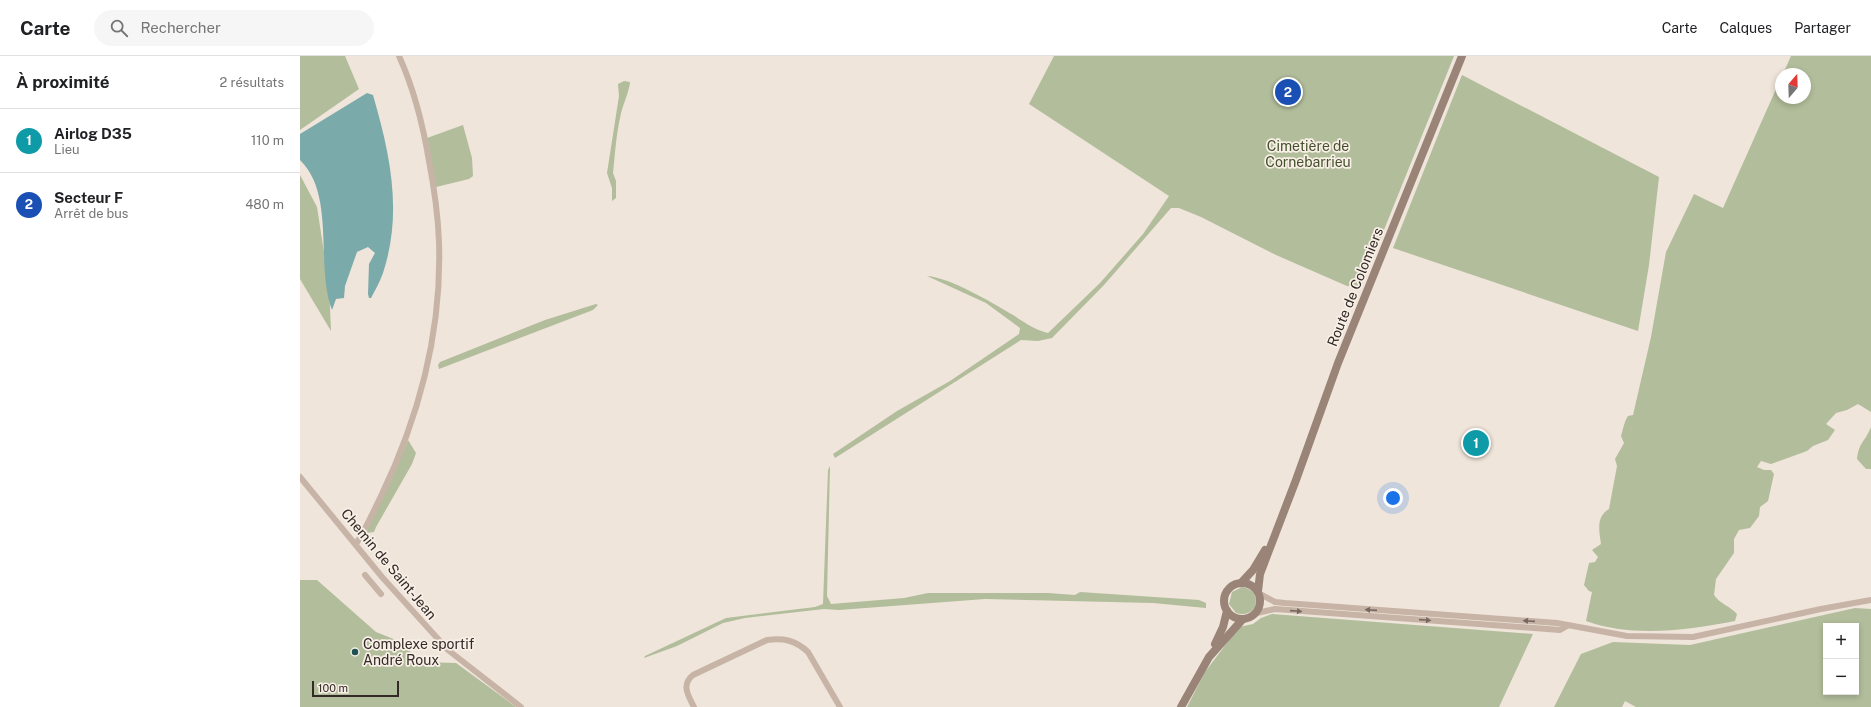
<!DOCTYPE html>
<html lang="fr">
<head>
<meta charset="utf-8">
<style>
	:root { --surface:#fff; --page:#f6f6f6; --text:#202124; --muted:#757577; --line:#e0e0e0; --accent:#1f5052 }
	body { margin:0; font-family:"Public Sans",sans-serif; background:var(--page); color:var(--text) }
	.controls { position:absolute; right:12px; bottom:12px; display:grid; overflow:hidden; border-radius:0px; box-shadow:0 2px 6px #0003 }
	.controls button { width:36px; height:36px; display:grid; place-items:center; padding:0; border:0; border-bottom:1px solid var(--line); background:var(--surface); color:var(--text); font:20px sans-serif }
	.compass { position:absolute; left:1475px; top:12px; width:36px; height:36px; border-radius:50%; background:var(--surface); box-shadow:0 2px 6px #0003; rotate:19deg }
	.scale { position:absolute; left:12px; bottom:10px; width:87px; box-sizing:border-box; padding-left:4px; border:2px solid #332a27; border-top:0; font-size:11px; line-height:14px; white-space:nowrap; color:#332a27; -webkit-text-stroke:3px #f8efe6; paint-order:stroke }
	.you { position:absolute; left:1093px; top:442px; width:14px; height:14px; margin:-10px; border:3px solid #fff; border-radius:50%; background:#1a73e8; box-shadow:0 0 0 6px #1a73e833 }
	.badge { display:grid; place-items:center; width:26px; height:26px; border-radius:50%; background:var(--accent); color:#fff; font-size:13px; font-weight:700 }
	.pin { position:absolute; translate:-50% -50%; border:2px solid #fff; box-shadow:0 1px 4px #0006 }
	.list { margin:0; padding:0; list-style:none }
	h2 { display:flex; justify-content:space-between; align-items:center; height:52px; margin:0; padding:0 16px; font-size:17px }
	h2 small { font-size:13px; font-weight:400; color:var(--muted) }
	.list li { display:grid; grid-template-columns:26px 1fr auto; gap:12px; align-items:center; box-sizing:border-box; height:64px; padding:0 16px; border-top:1px solid var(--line) }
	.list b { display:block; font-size:15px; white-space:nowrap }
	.list p { margin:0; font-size:13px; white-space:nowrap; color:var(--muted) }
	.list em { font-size:13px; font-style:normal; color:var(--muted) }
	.icon { flex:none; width:22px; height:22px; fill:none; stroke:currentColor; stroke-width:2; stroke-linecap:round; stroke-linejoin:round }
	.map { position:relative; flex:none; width:1571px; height:651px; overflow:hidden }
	header { display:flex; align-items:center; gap:24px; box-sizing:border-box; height:56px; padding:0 20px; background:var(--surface); border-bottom:1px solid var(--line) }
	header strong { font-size:19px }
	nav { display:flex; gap:22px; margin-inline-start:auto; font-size:14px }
	.search { width:280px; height:36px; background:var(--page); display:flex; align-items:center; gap:10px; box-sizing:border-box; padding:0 14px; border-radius:22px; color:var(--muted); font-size:15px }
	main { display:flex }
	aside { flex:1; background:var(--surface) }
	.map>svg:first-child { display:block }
</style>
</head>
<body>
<header>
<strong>Carte</strong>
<div class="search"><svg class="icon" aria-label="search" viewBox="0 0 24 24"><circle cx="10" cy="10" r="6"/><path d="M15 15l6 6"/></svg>Rechercher</div>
<nav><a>Carte</a><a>Calques</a><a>Partager</a></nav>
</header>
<main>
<aside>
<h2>À proximité<small>2 résultats</small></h2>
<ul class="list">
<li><span class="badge" style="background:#0f9aa8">1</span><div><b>Airlog D35</b><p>Lieu</p></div><em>110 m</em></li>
<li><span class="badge" style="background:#1a4fb4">2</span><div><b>Secteur F</b><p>Arrêt de bus</p></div><em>480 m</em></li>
</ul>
</aside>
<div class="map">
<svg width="1571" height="651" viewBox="0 0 1571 651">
	<rect width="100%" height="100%" fill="#efe5da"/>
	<g fill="#b2bd9b" fill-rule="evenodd">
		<path d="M0 0H45L59 33 0 74Z"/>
		<path d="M754 0H1154L1061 231 1047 230 976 199 901 161 879 152H871L804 229 752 282 738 285 721 284 535 402 533 398 597 355 650 325 719 278 720 272 686 247 627 220C651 222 691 246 713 259 724 266 735 274 748 277L800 227 843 178 869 140 729 48Z"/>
		<path d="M1491 0H1571V356L1558 348 1547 354 1536 357 1526 368 1535 374 1528 384 1513 390 1507 395 1471 408 1461 405 1457 411 1464 414H1471L1474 418 1468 445 1460 451 1459 460 1450 472 1439 474 1434 483V497L1416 523 1414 539C1420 548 1430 550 1437 558L1435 565C1387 574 1333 582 1286 565L1292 536 1289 535 1284 529 1289 507 1295 506 1298 501 1292 494 1301 488C1299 474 1296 461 1309 453L1317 410 1315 403 1324 387 1321 380C1323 374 1324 366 1328 360L1333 359 1351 281 1366 196 1394 138 1423 152 1481 22V42H1505V18H1483Z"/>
		<path d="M1162 19 1359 121 1349 209 1338 275 1093 192Z"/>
		<path d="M324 25 330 26C329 37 322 50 320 62 316 80 315 99 313 117L316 125V142L312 145V132L307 117 319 40 318 28Z"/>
		<path d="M163 69 172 102 173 120 169 123 136 131 127 82Z"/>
		<path d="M0 119 17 151 29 229 31 275 0 223Z"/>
		<path d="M296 248 298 249 293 254 139 313 138 309 140 306 245 264Z"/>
		<path d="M1571 371V413H1566L1557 403C1559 386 1565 386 1571 371Z"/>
		<path d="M108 384 116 397 112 408 76 471 74 476 66 477 91 424Z"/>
		<path d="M530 410 527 540 531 548 604 542 628 537H748L775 539 780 536 899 544 906 547V552L853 547 685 543 539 554 524 553 445 562 423 567 377 590 344 602 345 600 426 562 515 551 523 548 528 414Z"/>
		<path d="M0 524H17L76 576 101 586 120 606 156 607 216 651H0Z"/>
		<path d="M942 531C964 534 958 564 936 557L929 548 932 536Z"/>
		<path d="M1555 552 1571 553V651H1336L1325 645 1322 651H1254L1281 598 1313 586 1390 589ZM1526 570H1556V636H1526Z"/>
		<path d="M972 558 1233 578 1199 651H887L905 616 939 571 953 568 961 562Z"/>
	</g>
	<path fill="#7baaab" d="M67 37 73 39C90 98 103 156 83 217 80 226 75 234 71 242H69L68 238 69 208 75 197 68 191 57 196 45 230 44 242 36 243 32 254C15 209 36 139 0 104V78Z"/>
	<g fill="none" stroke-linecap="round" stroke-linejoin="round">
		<g stroke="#c7b4a7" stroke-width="6">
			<path d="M0 421 82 521 148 594 221 651"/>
			<path d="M56 488C66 473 73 456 81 440 119 361 142 274 139 186 138 159 134 131 129 105 123 69 114 33 99 0"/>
			<path d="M65 519 81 538"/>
			<path d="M960 538 975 546 985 547 1257 567 1327 580 1393 581 1521 553 1571 544"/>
			<path d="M957 557 975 553 1247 573 1260 574 1267 570"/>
			<path d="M394 651C388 639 381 629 393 619L467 584C484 582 495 584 508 596L540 651"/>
		</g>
		<g stroke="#9a8478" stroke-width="8">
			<circle cx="942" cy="545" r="18"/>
			<path d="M941 527 953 514 965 494"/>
			<path d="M958 535 960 518 996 424 1038 307 1162 0"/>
			<path d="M915 588 923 571 927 555"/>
			<path d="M881 651 909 601 942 564"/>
		</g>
	</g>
	<defs><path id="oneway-solid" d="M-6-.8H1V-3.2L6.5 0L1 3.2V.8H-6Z"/></defs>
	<g fill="#766861">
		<use href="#oneway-solid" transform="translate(1071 554) rotate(-176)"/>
		<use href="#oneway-solid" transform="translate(996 555) rotate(4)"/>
		<use href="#oneway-solid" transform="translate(1125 564) rotate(4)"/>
		<use href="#oneway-solid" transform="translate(1229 565) rotate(-176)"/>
	</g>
	<circle fill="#1f5052" stroke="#f8efe6" stroke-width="1.5" cx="55" cy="596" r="4"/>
	<g text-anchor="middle" stroke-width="3.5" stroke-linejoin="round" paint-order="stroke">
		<g font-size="14" fill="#44502c" stroke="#f8efe6">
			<text x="1008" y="95">Cimetière de<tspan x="1008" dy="16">Cornebarrieu</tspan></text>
		</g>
		<g font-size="14" fill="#332a27" stroke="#f8efe6">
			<text transform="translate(1055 231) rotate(-68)" y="5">Route de Colomiers</text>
			<text transform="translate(89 508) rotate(50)" y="5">Chemin de Saint-Jean</text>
		</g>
		<g font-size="14" fill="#332a27" stroke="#f8efe6" text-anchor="start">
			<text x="63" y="593">Complexe sportif<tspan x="63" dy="16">André Roux</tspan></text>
		</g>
	</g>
</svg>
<div class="controls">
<button>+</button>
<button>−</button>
</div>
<svg class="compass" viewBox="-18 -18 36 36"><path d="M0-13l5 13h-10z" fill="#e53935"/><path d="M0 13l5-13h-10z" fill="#757577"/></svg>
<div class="scale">100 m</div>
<div class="you"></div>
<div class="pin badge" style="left:1176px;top:387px;background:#0f9aa8">1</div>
<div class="pin badge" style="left:988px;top:36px;background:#1a4fb4">2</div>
</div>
</main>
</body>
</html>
